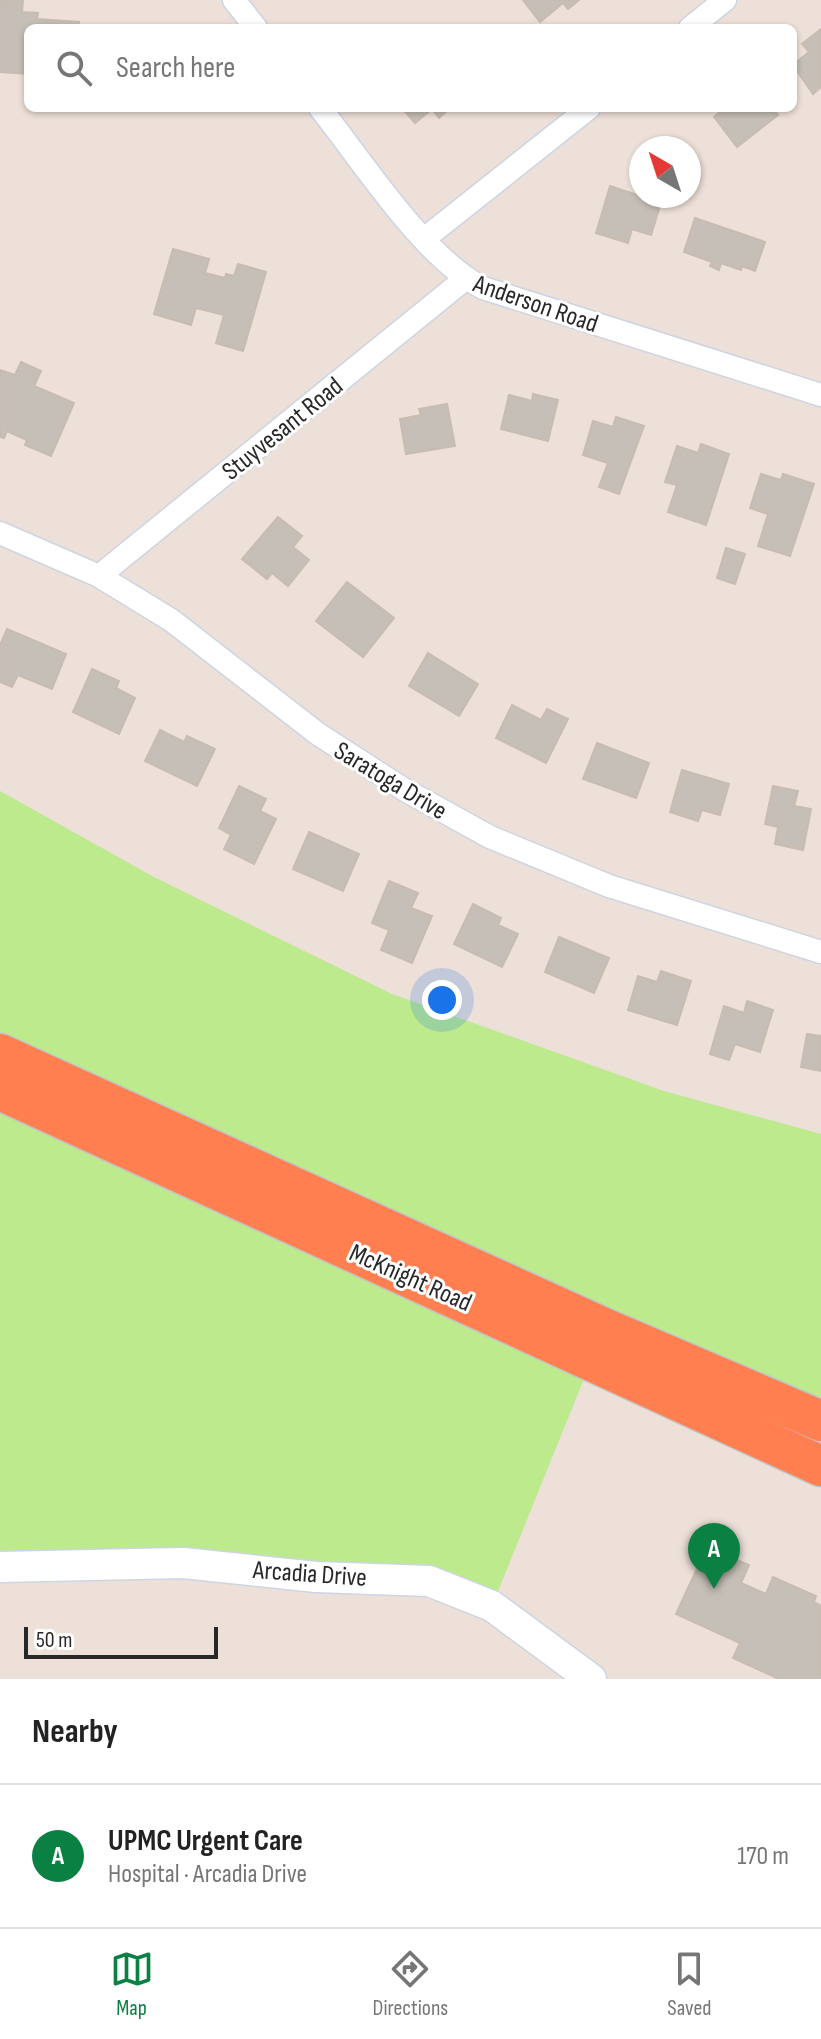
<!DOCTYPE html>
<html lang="en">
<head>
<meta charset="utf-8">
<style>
	:root { --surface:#fff; --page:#f2f2f2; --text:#222; --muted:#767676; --line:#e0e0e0; --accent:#0b8043 }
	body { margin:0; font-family:"Sofia Sans Condensed",sans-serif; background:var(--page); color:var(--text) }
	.compass { position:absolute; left:629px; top:136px; width:72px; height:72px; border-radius:50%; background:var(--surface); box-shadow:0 2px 6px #0004; rotate:321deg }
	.scale { position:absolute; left:24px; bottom:20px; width:194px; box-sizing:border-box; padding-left:8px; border:4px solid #282828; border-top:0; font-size:22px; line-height:28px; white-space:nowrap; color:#282828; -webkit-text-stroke:6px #fff; paint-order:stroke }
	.you { position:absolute; left:442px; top:1000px; width:28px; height:28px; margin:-20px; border:6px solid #fff; border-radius:50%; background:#1a73e8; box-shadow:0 0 0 12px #1a73e833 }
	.badge { display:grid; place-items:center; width:52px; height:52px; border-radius:50%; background:var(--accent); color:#fff; font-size:26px; font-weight:700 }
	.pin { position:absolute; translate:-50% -66px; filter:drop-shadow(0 2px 4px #0008) }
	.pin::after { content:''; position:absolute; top:42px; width:28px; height:24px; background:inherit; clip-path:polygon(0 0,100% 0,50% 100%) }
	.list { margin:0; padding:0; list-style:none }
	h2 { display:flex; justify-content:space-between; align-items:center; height:104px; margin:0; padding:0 32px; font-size:34px }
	h2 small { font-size:26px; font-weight:400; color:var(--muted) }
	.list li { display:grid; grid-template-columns:52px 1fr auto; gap:24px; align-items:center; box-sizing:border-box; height:144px; padding:0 32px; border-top:2px solid var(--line) }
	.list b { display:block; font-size:30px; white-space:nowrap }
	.list p { margin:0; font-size:26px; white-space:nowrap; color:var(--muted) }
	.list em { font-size:26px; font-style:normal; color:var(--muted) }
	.icon { flex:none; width:44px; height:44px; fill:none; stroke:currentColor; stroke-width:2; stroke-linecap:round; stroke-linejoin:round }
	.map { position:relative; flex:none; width:821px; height:1679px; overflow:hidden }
	.search { position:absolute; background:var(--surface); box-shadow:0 2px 6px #0004; left:24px; right:24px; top:24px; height:88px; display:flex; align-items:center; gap:20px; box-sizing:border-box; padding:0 28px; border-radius:12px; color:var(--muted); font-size:30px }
	.sheet { height:248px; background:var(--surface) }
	nav { display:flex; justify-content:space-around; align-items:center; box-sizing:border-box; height:112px; border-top:2px solid var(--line); background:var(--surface); font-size:22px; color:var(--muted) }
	nav a { display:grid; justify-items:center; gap:4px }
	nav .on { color:var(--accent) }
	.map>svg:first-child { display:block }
</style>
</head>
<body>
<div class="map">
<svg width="821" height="1679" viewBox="0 0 821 1679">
	<rect width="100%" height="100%" fill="#ede0d8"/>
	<g fill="#bcea8d">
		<path d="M0 791 154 877 392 994 664 1091 821 1134V1421L0 1054Z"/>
		<path d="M0 1090 592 1359 492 1606 466 1593 0 1567Z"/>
	</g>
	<g fill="#c6bfb7" stroke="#c8bcb1" stroke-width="2">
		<path d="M0 0H23L22 12 38 13 37 19 79 22 78 28H28V74L0 72Z"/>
		<path d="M523 0H579L568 9 563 3 540 22Z"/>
		<path d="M821 29V87L813 94 793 65 809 52 802 44Z"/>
		<path d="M402 108H450L439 118 432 109 415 123Z"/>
		<path d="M725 108H773L778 115 737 147 714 117Z"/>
		<path d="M610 186 661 203 651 235 632 229 628 243 596 233Z"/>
		<path d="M695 218 765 242 755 271 742 266 741 270 721 263 719 270 710 266 712 262 684 252Z"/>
		<path d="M173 249 209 259 205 273 225 278 226 274 234 276 238 264 266 272 243 351 216 343 224 315 196 308 191 325 154 314Z"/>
		<path d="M21 362 41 371 34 386 74 403 51 456 25 445 27 440 7 431 4 438 0 437V370L15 375Z"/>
		<path d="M533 394 558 400 548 441 501 429 509 395 532 401Z"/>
		<path d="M447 404 455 446 406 454 400 419 421 415 419 409Z"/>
		<path d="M616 417 644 426 619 494 599 487 608 463 583 455 593 421 613 427Z"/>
		<path d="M701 444 729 454 706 525 668 512 677 485 665 482 677 446 698 453Z"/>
		<path d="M761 474 781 480 783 474 814 484 790 556 758 546 768 514 750 508Z"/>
		<path d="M278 517 302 536 293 547 309 560 288 586 272 573 267 579 242 559Z"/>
		<path d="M726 548 745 554 735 584 717 578Z"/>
		<path d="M347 582 394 618 363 657 316 621Z"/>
		<path d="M7 629 66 654 52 689 18 675 12 687 0 682V645Z"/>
		<path d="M428 653 478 684 459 716 409 686Z"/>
		<path d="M92 669 119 681 116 688 135 698 119 734 73 712Z"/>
		<path d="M512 705 541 720 547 709 568 719 546 763 496 738Z"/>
		<path d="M160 730 184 742 187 736 215 749 197 786 145 761Z"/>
		<path d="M597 743 649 763 636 798 583 779Z"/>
		<path d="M682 770 729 784 720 815 702 810 698 821 670 812Z"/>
		<path d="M239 786 266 799 260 811 276 819 254 864 224 849 231 835 219 828Z"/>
		<path d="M773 786 798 791 794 806 811 809 803 850 775 844 778 827 765 824Z"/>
		<path d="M309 832 359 854 343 891 293 869Z"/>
		<path d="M389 881 418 893 411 908 432 916 412 963 381 950 389 930 372 923Z"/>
		<path d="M473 904 501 918 498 925 518 934 502 967 454 944Z"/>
		<path d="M559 937 609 958 594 993 545 972Z"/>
		<path d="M661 971 691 981 677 1025 628 1010 638 976 657 982Z"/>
		<path d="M747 1001 773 1010 760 1052 735 1044 729 1060 710 1054 724 1006 744 1013Z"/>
		<path d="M807 1034 821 1036V1071L801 1067Z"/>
		<path d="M707 1547 749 1565 741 1583 766 1594 773 1577 816 1596 814 1602 821 1606V1679H779L733 1658 740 1643 676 1614Z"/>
	</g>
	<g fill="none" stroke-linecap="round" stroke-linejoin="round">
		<g stroke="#cdd5e3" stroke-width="25">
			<g id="street">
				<path d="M234 0 256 28"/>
				<path d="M690 28 725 0"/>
				<path d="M320 108C363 162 423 257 483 288L821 395"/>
				<path d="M424 239 589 108"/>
				<path d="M0 533 99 576 171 620 318 734 405 790 490 837 609 886 821 952"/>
				<path d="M99 576 465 279"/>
			</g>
		</g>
		<g stroke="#cdd5e3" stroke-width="33">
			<path id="secondary" d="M0 1567 183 1563 316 1577 429 1581 492 1606 591 1679"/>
		</g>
		<g stroke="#c3c3c3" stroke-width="43">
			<g id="highway">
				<path d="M0 1054 606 1329 821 1421"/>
				<path d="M0 1090 821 1466"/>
			</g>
		</g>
		<use href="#street" stroke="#fff" stroke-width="22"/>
		<use href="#secondary" stroke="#fff" stroke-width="30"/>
		<use href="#highway" stroke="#ff7f50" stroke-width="40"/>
	</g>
	<g text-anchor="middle" stroke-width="6" stroke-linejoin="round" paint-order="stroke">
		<g font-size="26" fill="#282828" stroke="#fff">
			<text transform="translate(536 303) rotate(19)" y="9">Anderson Road</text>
			<text transform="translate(282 428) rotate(-39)" y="9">Stuyvesant Road</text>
			<text transform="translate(391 780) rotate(31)" y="9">Saratoga Drive</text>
			<text transform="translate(411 1277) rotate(24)" y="9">McKnight Road</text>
			<text transform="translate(310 1573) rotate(4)" y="9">Arcadia Drive</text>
		</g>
	</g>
</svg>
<svg class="compass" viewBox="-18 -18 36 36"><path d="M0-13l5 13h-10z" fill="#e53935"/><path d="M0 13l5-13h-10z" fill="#767676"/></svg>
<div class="scale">50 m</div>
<div class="you"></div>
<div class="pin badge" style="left:714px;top:1589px">A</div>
<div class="search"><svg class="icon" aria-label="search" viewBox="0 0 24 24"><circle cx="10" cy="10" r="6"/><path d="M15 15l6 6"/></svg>Search here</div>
</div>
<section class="sheet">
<h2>Nearby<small></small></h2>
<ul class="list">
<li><span class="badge">A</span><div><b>UPMC Urgent Care</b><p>Hospital · Arcadia Drive</p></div><em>170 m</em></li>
</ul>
</section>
<nav>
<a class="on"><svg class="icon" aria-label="map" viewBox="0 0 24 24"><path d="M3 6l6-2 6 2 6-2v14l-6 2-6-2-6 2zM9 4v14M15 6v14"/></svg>Map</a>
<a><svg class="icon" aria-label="directions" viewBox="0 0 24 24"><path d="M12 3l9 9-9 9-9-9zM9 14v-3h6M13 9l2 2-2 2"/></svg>Directions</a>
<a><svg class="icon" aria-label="saved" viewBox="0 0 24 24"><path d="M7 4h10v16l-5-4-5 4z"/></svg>Saved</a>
</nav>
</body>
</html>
